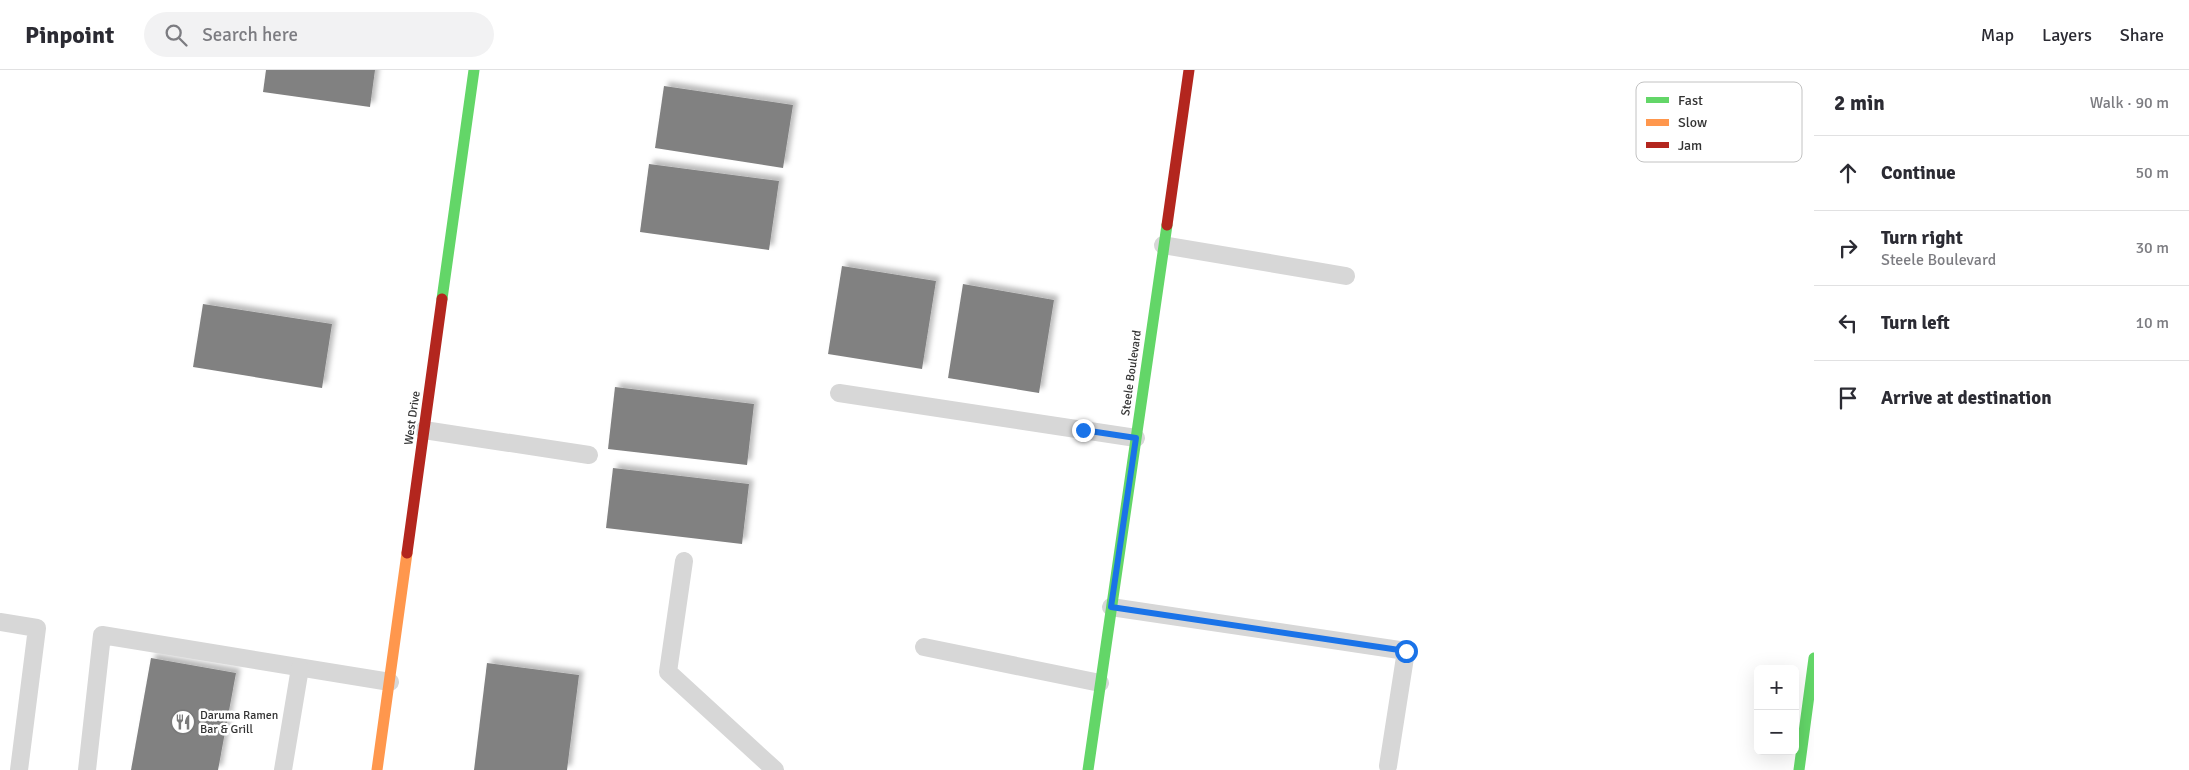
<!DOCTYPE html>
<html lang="en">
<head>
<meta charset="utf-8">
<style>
	:root { --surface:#fff; --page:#f2f2f3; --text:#2b2b33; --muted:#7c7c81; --line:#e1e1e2 }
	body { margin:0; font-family:Signika,sans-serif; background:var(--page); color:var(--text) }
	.controls { position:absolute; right:15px; bottom:15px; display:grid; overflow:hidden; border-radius:8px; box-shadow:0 5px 20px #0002 }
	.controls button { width:45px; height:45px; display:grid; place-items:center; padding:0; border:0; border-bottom:1px solid var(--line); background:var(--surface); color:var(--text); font:25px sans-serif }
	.stop { position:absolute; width:15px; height:15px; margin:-11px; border:4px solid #1a73e8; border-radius:50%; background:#fff }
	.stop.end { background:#1a73e8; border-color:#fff; box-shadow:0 1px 5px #0008 }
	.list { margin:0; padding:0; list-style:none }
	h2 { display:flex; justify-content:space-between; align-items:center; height:65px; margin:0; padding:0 20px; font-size:21px }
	h2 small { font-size:16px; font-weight:400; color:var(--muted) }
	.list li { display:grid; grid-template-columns:32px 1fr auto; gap:15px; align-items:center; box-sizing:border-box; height:75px; padding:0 20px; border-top:1px solid var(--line) }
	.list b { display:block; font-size:19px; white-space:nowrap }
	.list p { margin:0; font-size:16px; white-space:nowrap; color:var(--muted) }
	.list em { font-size:16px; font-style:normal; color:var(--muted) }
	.icon { flex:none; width:28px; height:28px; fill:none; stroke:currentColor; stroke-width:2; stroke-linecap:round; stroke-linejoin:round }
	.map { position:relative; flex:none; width:1814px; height:700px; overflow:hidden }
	header { display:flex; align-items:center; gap:30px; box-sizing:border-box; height:70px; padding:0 25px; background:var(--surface); border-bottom:1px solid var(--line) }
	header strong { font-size:24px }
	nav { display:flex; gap:28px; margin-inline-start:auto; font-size:18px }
	.search { width:350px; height:45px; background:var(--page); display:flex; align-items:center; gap:12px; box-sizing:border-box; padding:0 18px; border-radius:28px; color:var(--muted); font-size:19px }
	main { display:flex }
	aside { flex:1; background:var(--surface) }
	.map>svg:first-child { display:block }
</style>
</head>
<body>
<header>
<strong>Pinpoint</strong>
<div class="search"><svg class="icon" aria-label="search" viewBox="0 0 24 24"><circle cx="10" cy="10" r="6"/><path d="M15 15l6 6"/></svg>Search here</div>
<nav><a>Map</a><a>Layers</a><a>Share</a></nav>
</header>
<main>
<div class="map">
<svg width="1814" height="700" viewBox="0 0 1814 700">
	<defs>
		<filter id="shadow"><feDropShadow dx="4.5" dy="-4.5" stdDeviation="2.5" flood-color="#0004"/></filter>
	</defs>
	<rect width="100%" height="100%" fill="#fff"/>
	<g fill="#818181" filter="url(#shadow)">
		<path d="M266 0H375L370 37 263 22Z"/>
		<path d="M664 16 793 35 783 98 655 78Z"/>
		<path d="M649 94 779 111 769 180 640 162Z"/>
		<path d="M842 196 936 211 922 299 828 284Z"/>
		<path d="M963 214 1054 230 1039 323 948 308Z"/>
		<path d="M203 234 332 254 322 318 193 297Z"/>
		<path d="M615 317 754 334 747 395 608 379Z"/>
		<path d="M613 398 749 414 742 474 606 458Z"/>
		<path d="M151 588 236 603 218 700H131Z"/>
		<path d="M487 593 579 605 567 700H474Z"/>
	</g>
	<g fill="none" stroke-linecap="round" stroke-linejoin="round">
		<g stroke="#d7d7d7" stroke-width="18">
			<path d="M1163 175 1346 206"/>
			<path d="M839 323 1136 368"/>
			<path d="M424 360 589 385"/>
			<path d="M684 491 668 602 775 700"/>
			<path d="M1111 537 1406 581 1388 696"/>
			<path d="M0 552 37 558 19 700"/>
			<path d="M924 577 1100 613"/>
			<path d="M87 700 102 565 390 612"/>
			<path d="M283 700 300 598"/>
		</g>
		<g stroke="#63d668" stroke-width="11">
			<path d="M442 229 474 0"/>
			<path d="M1088 700 1167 155"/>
			<path d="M1799 700 1814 588"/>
		</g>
		<path stroke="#ff974d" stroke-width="11" d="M377 700 407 483"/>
		<g stroke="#b3261e" stroke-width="11">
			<path d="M1167 155 1189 0"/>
			<path d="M407 483 442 229"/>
		</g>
	</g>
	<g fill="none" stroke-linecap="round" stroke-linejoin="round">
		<path stroke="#1a73e8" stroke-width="6" d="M1083 360 1136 368 1111 537 1406 581"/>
	</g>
	<defs>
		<g id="restaurant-ring" transform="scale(1.25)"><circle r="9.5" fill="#fff" stroke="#7a7a7a" stroke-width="1.5"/><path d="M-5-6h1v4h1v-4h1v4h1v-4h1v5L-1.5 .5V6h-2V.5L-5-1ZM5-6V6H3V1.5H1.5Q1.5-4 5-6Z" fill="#7a7a7a"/></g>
	</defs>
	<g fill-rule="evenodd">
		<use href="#restaurant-ring" x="183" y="652"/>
	</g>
	<g text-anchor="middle" stroke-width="5" stroke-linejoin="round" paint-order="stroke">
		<g font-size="12" fill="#333" stroke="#fff">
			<text transform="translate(1131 303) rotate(-82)" y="4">Steele Boulevard</text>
			<text transform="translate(412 348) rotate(-82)" y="4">West Drive</text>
		</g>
		<g font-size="12" fill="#333" stroke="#fff" text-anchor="start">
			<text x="200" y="649">Daruma Ramen<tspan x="200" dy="14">Bar &amp; Grill</tspan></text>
		</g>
	</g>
	<rect x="1636" y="12" width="166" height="80" rx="8" fill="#fff" stroke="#c2c2c2" stroke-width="1"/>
	<rect x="1646" y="27" width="23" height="6" fill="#63d668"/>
	<rect x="1646" y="49" width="23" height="7" fill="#ff974d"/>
	<rect x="1646" y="72" width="23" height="6" fill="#b3261e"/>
	<g font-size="14" fill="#333">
		<text x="1678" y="35">Fast</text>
		<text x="1678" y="57">Slow</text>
		<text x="1678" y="80">Jam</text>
	</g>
</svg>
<div class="controls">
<button>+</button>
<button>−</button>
</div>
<div class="stop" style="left:1406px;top:581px"></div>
<div class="stop end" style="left:1083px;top:360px"></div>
</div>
<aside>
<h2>2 min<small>Walk · 90 m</small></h2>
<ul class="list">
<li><svg class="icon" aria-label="ahead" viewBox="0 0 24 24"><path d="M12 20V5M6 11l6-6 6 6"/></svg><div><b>Continue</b></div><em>50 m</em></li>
<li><svg class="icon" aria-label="right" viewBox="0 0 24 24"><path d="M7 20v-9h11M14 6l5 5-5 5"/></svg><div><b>Turn right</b><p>Steele Boulevard</p></div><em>30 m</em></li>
<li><svg class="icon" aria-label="left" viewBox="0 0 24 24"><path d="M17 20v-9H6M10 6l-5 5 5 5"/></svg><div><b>Turn left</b></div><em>10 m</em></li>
<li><svg class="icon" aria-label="arrive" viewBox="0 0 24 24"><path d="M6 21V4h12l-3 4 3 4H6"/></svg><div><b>Arrive at destination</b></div></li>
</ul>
</aside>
</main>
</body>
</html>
